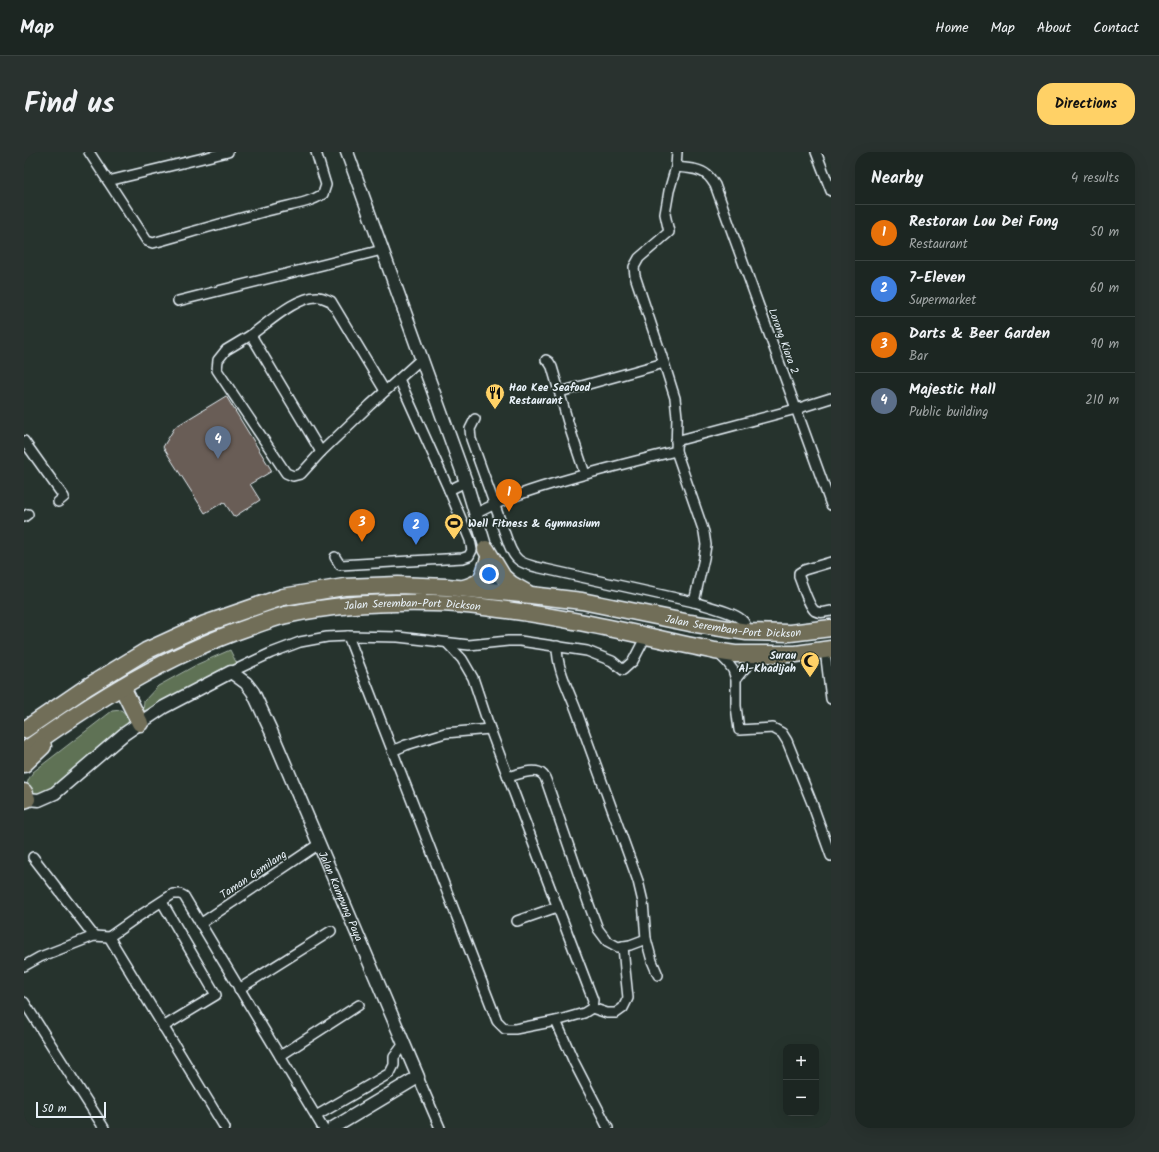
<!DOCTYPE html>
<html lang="en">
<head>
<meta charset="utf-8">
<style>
	:root { --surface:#1c2622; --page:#29322f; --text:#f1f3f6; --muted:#a0a5a5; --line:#3a4340; --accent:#ffd166 }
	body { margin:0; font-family:Kalam,sans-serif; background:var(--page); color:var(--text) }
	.controls { position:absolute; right:12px; bottom:12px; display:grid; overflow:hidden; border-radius:8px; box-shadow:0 4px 16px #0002 }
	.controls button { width:36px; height:36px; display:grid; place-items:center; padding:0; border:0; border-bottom:1px solid var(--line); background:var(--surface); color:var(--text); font:20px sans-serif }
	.scale { position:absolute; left:12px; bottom:10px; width:70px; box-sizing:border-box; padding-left:4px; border:2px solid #e8f1f8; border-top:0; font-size:11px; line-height:14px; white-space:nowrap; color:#e8f1f8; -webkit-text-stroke:3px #26332d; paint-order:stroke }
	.you { position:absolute; left:465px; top:422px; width:14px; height:14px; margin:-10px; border:3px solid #fff; border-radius:50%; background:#1a73e8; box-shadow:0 0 0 6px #1a73e833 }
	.badge { display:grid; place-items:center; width:26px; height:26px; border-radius:50%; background:var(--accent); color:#fff; font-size:13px; font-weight:700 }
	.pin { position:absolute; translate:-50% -33px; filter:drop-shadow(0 1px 2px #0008) }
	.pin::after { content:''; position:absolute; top:21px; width:14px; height:12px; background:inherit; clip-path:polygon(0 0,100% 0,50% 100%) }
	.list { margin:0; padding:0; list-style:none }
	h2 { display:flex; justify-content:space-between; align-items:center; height:52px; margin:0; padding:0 16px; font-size:17px }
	h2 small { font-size:13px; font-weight:400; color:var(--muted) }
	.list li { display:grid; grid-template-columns:26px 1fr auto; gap:12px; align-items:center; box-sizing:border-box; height:56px; padding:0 16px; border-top:1px solid var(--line) }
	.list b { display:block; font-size:15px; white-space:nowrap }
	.list p { margin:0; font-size:13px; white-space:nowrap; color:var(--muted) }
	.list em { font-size:13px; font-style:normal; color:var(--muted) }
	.map { position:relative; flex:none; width:807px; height:976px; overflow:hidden; border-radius:16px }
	header { display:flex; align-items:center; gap:24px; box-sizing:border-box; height:56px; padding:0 20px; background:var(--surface); border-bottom:1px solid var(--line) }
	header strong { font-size:19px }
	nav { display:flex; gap:22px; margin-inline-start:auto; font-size:14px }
	.intro { display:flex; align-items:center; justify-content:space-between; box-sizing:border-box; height:96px; padding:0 24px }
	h1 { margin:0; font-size:28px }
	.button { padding:10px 18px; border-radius:16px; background:var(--accent); color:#111; font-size:14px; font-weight:700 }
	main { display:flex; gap:24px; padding:0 24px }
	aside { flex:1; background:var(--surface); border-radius:16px; box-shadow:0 4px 16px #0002 }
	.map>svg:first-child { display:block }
</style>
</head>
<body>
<header>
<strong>Map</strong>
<nav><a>Home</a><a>Map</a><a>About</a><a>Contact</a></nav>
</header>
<div class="intro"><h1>Find us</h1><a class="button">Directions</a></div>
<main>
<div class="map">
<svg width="807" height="976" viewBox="0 0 807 976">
	<rect width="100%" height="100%" fill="#26332d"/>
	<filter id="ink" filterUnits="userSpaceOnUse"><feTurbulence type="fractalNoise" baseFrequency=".025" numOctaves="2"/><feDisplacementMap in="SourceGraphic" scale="8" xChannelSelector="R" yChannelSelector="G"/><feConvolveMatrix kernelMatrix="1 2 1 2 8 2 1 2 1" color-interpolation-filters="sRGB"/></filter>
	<g filter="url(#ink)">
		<g fill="#5e7255" stroke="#a3b2a6">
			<path d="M206 498 213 512 133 555 119 559 120 549 134 534 174 512Z"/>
			<path d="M97 558 102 562 105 568 100 578 24 641 10 645C0 634 2 631 9 620L88 559Z"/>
		</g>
		<path fill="#695d56" stroke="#e8f1f8" d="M202 244 248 319 226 332 236 348 210 365 200 350 181 361 139 295 151 275Z"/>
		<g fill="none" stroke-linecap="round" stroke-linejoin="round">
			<g stroke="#e8f1f8" stroke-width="12">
				<g id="street">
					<path d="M65 0 123 89 129 91C168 80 208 68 247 58 264 53 284 52 299 42L302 33 292 0"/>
					<path d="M653 0 652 15 645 39 641 62 645 80 615 106 610 115 611 124 640 211 651 246 653 265 652 299 680 380 682 393 680 406 670 450"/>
					<path d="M792 0 807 39"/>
					<path d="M652 15C662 16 675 16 683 23 686 25 689 30 691 33L807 353"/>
					<path d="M84 29 204 0"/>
					<path d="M154 149 358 98"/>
					<path d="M227 183 202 198 194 208 193 218 262 321 269 324 277 322 297 300 346 253 397 207"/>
					<path d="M522 208 525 210 528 215 546 277 561 322"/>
					<path d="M536 240 640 211"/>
					<path d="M451 267 446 277 447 287 485 393C491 408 496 411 512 415L670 450C682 454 710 460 718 468 722 471 722 475 723 480"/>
					<path d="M0 289 40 345 34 350"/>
					<path d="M652 289 772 257 807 246"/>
					<path d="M297 300 227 183C244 171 274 143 295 145 299 145 303 148 307 149L361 239"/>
					<path d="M425 338 442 330"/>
					<path d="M451 362C477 348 503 339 531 331 571 319 611 309 652 299"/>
					<path d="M0 365 4 362"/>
					<path d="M311 405 316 413 439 406 445 404 448 398 446 388 425 338 375 227"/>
					<path d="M807 410 780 418 775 421V425C778 432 785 455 791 459 796 462 802 460 807 459"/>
					<path d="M324 484 473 869 481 877H491L532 869 560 861 568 856 569 848 484 625 466 577 449 526 438 507 423 491"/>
					<path d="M533 494C533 519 546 540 554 563 574 619 594 674 614 729L619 750 622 787 628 809 634 823"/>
					<path d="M801 498 807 547"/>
					<path d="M694 501 703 510 709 518 712 527V554L715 578 749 576 758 581 763 589 788 651 807 704"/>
					<path d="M207 520 247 501 276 490 303 485 324 484 374 485 445 493 484 489H496L563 499 588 509 599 518 609 509 622 484"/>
					<path d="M712 527C719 517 727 509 738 504"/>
					<path d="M368 599 382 593 421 581 466 577"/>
					<path d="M484 625C492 623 511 615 518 622 521 624 522 628 523 631L564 750 574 777 583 789 594 795 606 793 622 787"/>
					<path d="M9 705 70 784"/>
					<path d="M138 750 192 843 139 875"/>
					<path d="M493 769 533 755"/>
					<path d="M176 772 295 692"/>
					<path d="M85 785 201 976"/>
					<path d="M0 814 16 805 70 784 85 785 112 766 149 742H156L160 744 299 976"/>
					<path d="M215 837 307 779"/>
					<path d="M0 850 80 976"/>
					<path d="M568 856 583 861H592L599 856 604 846 601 817 599 794"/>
					<path d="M532 869 550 910 584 976"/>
					<path d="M256 904 335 853"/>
					<path d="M394 925 416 976"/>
					<path d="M292 964 366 921 370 913V905L379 893"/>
				</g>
			</g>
			<g stroke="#e8f1f8" stroke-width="15">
				<g id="secondary">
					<path d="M323 0 442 330 462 397 469 439"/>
					<path id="s1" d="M0 645 3 647 15 648 31 641 100 582 116 571 140 555 207 520 222 531 229 540 247 579 394 925 309 976"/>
				</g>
			</g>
			<g stroke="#e8f1f8" stroke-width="19">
				<g id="highway">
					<path d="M462 397 479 425 487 432 503 441"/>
					<path d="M440 436C459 430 458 428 464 409"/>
					<path d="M98 535 116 571"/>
					<path id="s2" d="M0 578 63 535 122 499 181 472 259 445 320 435 374 433 423 435 507 443 558 449 666 471 723 480 766 481 807 476"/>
					<path id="s3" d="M0 599C70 549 143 503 225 475 238 471 253 464 267 462 313 452 362 450 409 451 431 451 453 454 475 457 548 466 620 484 691 499L711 502H772L807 497"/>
					<path d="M0 612 19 594"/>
					<path d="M0 640 3 647 0 648"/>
				</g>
			</g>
			<use href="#street" stroke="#26332d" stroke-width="9"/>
			<use href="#secondary" stroke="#26332d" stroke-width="12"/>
			<use href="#highway" stroke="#716e59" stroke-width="16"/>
		</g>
	</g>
	<defs>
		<g id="restaurant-pin" transform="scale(1)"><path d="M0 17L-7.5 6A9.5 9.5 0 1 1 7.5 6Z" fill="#ffd166" stroke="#26332d"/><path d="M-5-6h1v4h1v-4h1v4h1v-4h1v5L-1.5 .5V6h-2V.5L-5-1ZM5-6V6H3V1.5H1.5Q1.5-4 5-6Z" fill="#111"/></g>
		<g id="stadium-pin" transform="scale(1)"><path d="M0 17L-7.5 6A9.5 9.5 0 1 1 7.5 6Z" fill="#ffd166" stroke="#26332d"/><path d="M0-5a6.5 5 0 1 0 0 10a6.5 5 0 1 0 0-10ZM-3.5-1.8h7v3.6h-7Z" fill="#111"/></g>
		<g id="mosque-pin" transform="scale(1)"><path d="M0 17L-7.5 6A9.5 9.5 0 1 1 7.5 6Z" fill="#ffd166" stroke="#26332d"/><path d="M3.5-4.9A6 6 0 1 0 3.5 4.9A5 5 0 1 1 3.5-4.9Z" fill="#111"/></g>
	</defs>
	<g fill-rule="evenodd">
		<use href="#restaurant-pin" x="471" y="241"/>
		<use href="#stadium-pin" x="430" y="371"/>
		<use href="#mosque-pin" x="786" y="509"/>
	</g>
	<g text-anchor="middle" stroke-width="3.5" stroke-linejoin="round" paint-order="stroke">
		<g font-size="11" fill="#e8f1f8" stroke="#26332d">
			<text transform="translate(760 189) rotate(70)" y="4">Lorong Kiara 2</text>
			<text dy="4" stroke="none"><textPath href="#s3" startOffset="424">Jalan Seremban-Port Dickson</textPath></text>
			<text dy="4" stroke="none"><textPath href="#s2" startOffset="747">Jalan Seremban-Port Dickson</textPath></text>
			<text transform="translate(229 722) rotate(-34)" y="4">Taman Gemilang</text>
			<text dy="4" stroke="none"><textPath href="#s1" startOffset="500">Jalan Kampung Paya</textPath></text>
		</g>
		<g font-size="11" font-weight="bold" fill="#e8f1f8" stroke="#26332d" text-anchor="start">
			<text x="485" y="239">Hao Kee Seafood<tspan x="485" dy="13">Restaurant</tspan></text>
			<text x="444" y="375">Well Fitness &amp; Gymnasium</text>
			<text x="772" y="507" text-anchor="end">Surau<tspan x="772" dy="13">Al-Khadijah</tspan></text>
		</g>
	</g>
</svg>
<div class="controls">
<button>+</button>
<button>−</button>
</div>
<div class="scale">50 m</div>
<div class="you"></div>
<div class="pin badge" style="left:485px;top:360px;background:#e8710a">1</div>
<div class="pin badge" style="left:392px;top:393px;background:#3f7fe0">2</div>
<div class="pin badge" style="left:338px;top:390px;background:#e8710a">3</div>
<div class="pin badge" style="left:194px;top:307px;background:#5c6f8a">4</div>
</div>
<aside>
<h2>Nearby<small>4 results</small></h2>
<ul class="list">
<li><span class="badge" style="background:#e8710a">1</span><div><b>Restoran Lou Dei Fong</b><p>Restaurant</p></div><em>50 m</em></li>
<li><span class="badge" style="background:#3f7fe0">2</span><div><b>7-Eleven</b><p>Supermarket</p></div><em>60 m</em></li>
<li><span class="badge" style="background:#e8710a">3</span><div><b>Darts &amp; Beer Garden</b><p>Bar</p></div><em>90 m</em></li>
<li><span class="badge" style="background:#5c6f8a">4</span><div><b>Majestic Hall</b><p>Public building</p></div><em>210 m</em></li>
</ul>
</aside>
</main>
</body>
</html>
